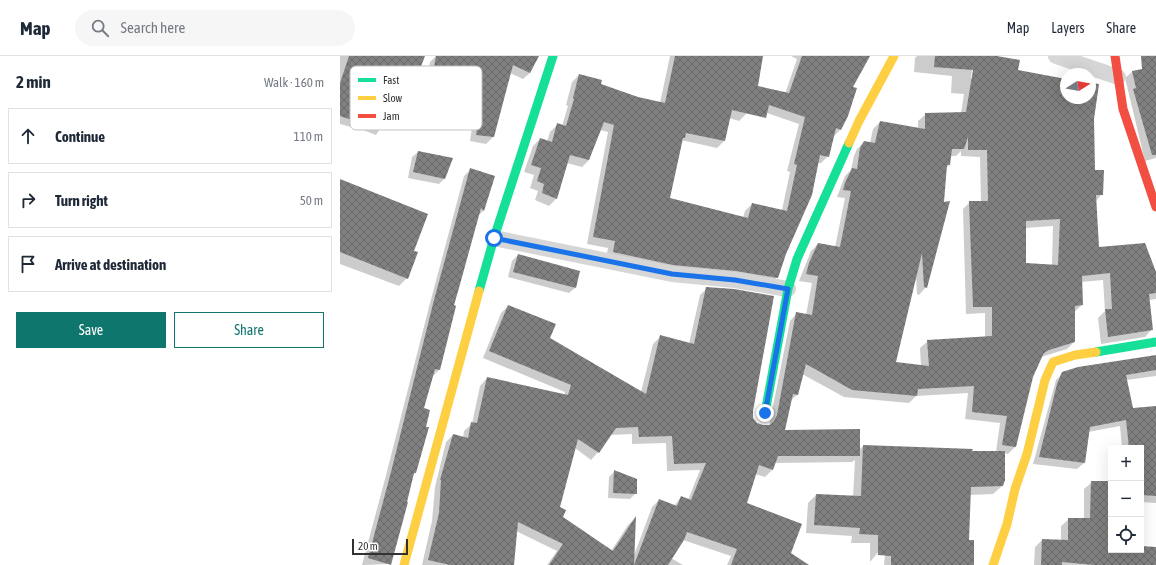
<!DOCTYPE html>
<html lang="en">
<head>
<meta charset="utf-8">
<style>
	:root { --surface:#fff; --page:#f6f6f7; --text:#1f2937; --muted:#747a83; --line:#e0e1e3; --accent:#0f766e }
	body { margin:0; font-family:"Asap Condensed",sans-serif; background:var(--page); color:var(--text) }
	.controls { position:absolute; right:12px; bottom:12px; display:grid; overflow:hidden; border-radius:0px; box-shadow:0 4px 16px #0002 }
	.controls button { width:36px; height:36px; display:grid; place-items:center; padding:0; border:0; border-bottom:1px solid var(--line); background:var(--surface); color:var(--text); font:20px sans-serif }
	.compass { position:absolute; left:720px; top:12px; width:36px; height:36px; border-radius:50%; background:var(--surface); box-shadow:0 4px 16px #0002; rotate:79deg }
	.scale { position:absolute; left:12px; bottom:10px; width:56px; box-sizing:border-box; padding-left:4px; border:2px solid #323232; border-top:0; font-size:11px; line-height:14px; white-space:nowrap; color:#323232; -webkit-text-stroke:3px #fff; paint-order:stroke }
	.stop { position:absolute; width:12px; height:12px; margin:-9px; border:3px solid #1a73e8; border-radius:50%; background:#fff }
	.stop.end { background:#1a73e8; border-color:#fff; box-shadow:0 1px 4px #0008 }
	.list { margin:0; padding:0; list-style:none }
	h2 { display:flex; justify-content:space-between; align-items:center; height:52px; margin:0; padding:0 16px; font-size:17px }
	h2 small { font-size:13px; font-weight:400; color:var(--muted) }
	.list li { display:grid; grid-template-columns:26px 1fr auto; gap:12px; align-items:center; box-sizing:border-box; height:56px; margin:0 8px 8px; padding:0 8px; border:1px solid var(--line); border-radius:0px }
	.list b { display:block; font-size:15px; white-space:nowrap }
	.list em { font-size:13px; font-style:normal; color:var(--muted) }
	.actions { display:flex; gap:8px; padding:12px 16px }
	.actions a { flex:1; padding:9px 0; border:1px solid var(--accent); border-radius:0px; text-align:center; font-size:14px; color:var(--accent) }
	.actions .main { background:var(--accent); color:#fff }
	.icon { flex:none; width:22px; height:22px; fill:none; stroke:currentColor; stroke-width:2; stroke-linecap:round; stroke-linejoin:round }
	.map { position:relative; flex:none; width:816px; height:509px; overflow:hidden }
	header { display:flex; align-items:center; gap:24px; box-sizing:border-box; height:56px; padding:0 20px; background:var(--surface); border-bottom:1px solid var(--line) }
	header strong { font-size:19px }
	nav { display:flex; gap:22px; margin-inline-start:auto; font-size:14px }
	.search { width:280px; height:36px; background:var(--page); display:flex; align-items:center; gap:10px; box-sizing:border-box; padding:0 14px; border-radius:22px; color:var(--muted); font-size:15px }
	main { display:flex }
	aside { flex:1; background:var(--surface) }
	.map>svg:first-child { display:block }
</style>
</head>
<body>
<header>
<strong>Map</strong>
<div class="search"><svg class="icon" aria-label="search" viewBox="0 0 24 24"><circle cx="10" cy="10" r="6"/><path d="M15 15l6 6"/></svg>Search here</div>
<nav><a>Map</a><a>Layers</a><a>Share</a></nav>
</header>
<main>
<aside>
<h2>2 min<small>Walk · 160 m</small></h2>
<ul class="list">
<li><svg class="icon" aria-label="ahead" viewBox="0 0 24 24"><path d="M12 20V5M6 11l6-6 6 6"/></svg><div><b>Continue</b></div><em>110 m</em></li>
<li><svg class="icon" aria-label="right" viewBox="0 0 24 24"><path d="M7 20v-9h11M14 6l5 5-5 5"/></svg><div><b>Turn right</b></div><em>50 m</em></li>
<li><svg class="icon" aria-label="arrive" viewBox="0 0 24 24"><path d="M6 21V4h12l-3 4 3 4H6"/></svg><div><b>Arrive at destination</b></div></li>
</ul>
<div class="actions"><a class="main">Save</a><a>Share</a></div>
</aside>
<div class="map">
<svg width="816" height="509" viewBox="0 0 816 509">
	<defs>
		<pattern id="building-cross-hatch" width="8" height="8" patternUnits="userSpaceOnUse"><rect width="8" height="8" fill="#808080"/><path d="M0 0l8 8M0 8l8-8" fill="none" stroke="#696969"/></pattern>
	</defs>
	<rect width="100%" height="100%" fill="#fff"/>
	<g fill="#0003" fill-rule="evenodd">
		<path d="M0 0H84L58 67 52 73 41 71 36 79 13 70 11 71 0 68Z"/>
		<path d="M96 0H198L190 17 183 23 170 17 153 81 146 88 130 85 134 57 127 55 128 51 84 40 90 6Z"/>
		<path d="M330 0H422L420 15 406 58 399 65 389 62 384 85 377 92 341 84 329 142 403 162 405 155 412 148 442 154 450 116 447 115 459 68 418 54 445 38 457 3 451 0H529L511 31 501 73 494 80 488 100 481 107H478L445 198 437 221 430 228 266 203 268 192 247 188 268 76 260 74 249 104 242 111 227 107 216 143 209 150 195 144 198 135 190 132 194 119 184 116 193 90 200 83 207 86 210 76 217 69 222 70 228 50 226 49 232 26 239 19 282 38 320 47Z"/>
		<path d="M577 0H651L677 15 726 24V42H750V28L753 63 754 115 762 138 756 145 758 192 816 219V243L809 244 812 273 805 281 761 288 758 262 765 255 763 224 741 226 742 249 734 256V286L727 293 701 301 692 321 675 391 668 398 664 397 662 430 653 438 630 439 628 485 633 509H544L546 487 530 506V487H511L512 480 466 477 468 447 476 439 513 441 515 404 512 406 434 407 432 414 425 421 415 418 405 447 450 498 467 509H387L391 500 343 484 331 502 343 509H207L217 495 176 475 173 509H82L92 465 95 431 106 386 113 379 123 382 124 375 132 368 140 330 147 322 224 339 225 336 143 302 161 257 168 250 209 282 301 336 313 288 321 280 349 288 360 239 367 232 412 355V362L417 368 423 370H429L450 265 457 257 466 259 472 227 459 225 471 195 478 188 495 191 505 142 497 141 505 120 511 114 514 100 517 93 524 86 530 87 533 73 540 66 578 73V65L586 58 621 57 624 38 611 37 612 20 574 16 575 2ZM632 13H634L633 23H631ZM621 95V100L640 101 641 146H630L623 153 626 258 645 257V282L588 285 580 292 581 310 555 307 576 219 577 238 579 239 586 231 606 112 609 109 610 100H616ZM713 170 712 209 685 208V172ZM462 318 504 341 569 347 576 340 628 337 625 363 660 367 656 396H631L523 390 519 394 444 375 450 345 457 339ZM292 378V388L326 387 327 415 360 414 348 444 341 441 334 450 319 444 312 451 293 502 294 463 288 469 271 495 222 461 219 451 235 392 251 404 258 396 270 379Z"/>
		<path d="M816 11V102L805 105 785 22 792 16Z"/>
		<path d="M78 96 105 122 99 128 68 122 72 101Z"/>
		<path d="M131 113 144 154 137 161 118 232 99 314 93 320 83 353 75 417 72 420 50 508 24 509H22L45 423 89 251 124 120Z"/>
		<path d="M0 125 73 196 67 222 59 230 0 208Z"/>
		<path d="M178 199 235 232 229 237 168 221 172 205Z"/>
		<path d="M816 300V320L786 324 793 353 816 351V447L801 446V392H782L780 370 748 376 744 407 737 413 693 408 716 324 723 317Z"/>
		<path d="M275 415 296 437 290 443 268 442 269 421Z"/>
		<path d="M752 426H771V494H801V491L816 492V509H694L695 491 702 484 721 485V470L729 463H744V433Z"/>
	</g>
	<g fill="url(#building-cross-hatch)" fill-rule="evenodd">
		<path d="M9 0H85L59 67 44 65 42 74 18 64V66L0 60V27Z"/>
		<path d="M96 0H199L190 17 173 9 154 81 136 79 140 51 133 49 134 44 90 33Z"/>
		<path d="M335 0H423L418 30 449 37 462 0H530L513 31 517 32 508 60 501 74 496 72 489 101 480 99 472 139 446 198 438 222 396 215 333 209 273 196 275 185 253 181 274 69 264 66 249 104 230 99 217 143 202 137 204 128 197 125 201 112 191 109 200 82 212 86 217 67 226 70 234 43 233 42 239 18 262 24 261 28 298 41 325 47ZM429 49 465 61 454 108 457 109 447 155 412 147 408 162 330 142 343 82H345L346 77 385 85 392 54 426 62Z"/>
		<path d="M595 0H657L680 4 678 14 726 23V42H750V27L759 28 754 63 755 114H764L763 139H756L759 191 805 187 816 216V237L809 238 813 274 768 281 765 253H772L770 217 742 220 743 249 735 250V286L709 294 704 297 702 301 693 321 676 391 662 389 667 360 632 356 634 330 578 333 577 340 512 334 466 308 458 339 453 338 445 374 520 373V400H438L433 414 419 409 407 447 462 468 451 497 469 509H391L397 493 347 476 344 484 328 509H209L223 488 178 466 174 509H110L88 504 99 457 101 424H100L113 378 128 382 131 366 137 367 147 321 228 339 231 329 149 295 168 249 216 268 210 282 306 338 320 279 354 288 366 231 394 233 434 240 413 355V362L417 367 423 369H430L434 365 437 359 456 256 472 259 478 220 466 218 469 207 478 187 500 191 511 135 503 134 505 127 512 112 517 113 520 92 524 85 535 87 540 65 585 73V57L626 56 633 14 594 11ZM628 81V94H647L648 145H629L633 251H652V280L587 284 589 310 556 306 582 197 584 231 587 232 610 145 604 146 607 109H610L612 93H624ZM720 163 718 209 686 207V165ZM298 371 299 381 332 380 334 408 366 407 351 444 341 440 337 450 319 443 294 509 296 460 273 495 223 461 226 454 220 451 238 383 259 397 276 372Z"/>
		<path d="M801 0H816V99H812L793 33 796 32 792 15 802 13Z"/>
		<path d="M78 95 113 102 105 123 73 116Z"/>
		<path d="M130 112 155 120 144 155 141 152 119 232 114 249 116 250 100 314 95 313 84 352 90 354 86 371H89L76 417H74L67 446H68L51 509 28 502 51 416 94 244Z"/>
		<path d="M0 123 88 158 74 195 78 196 68 223 0 196Z"/>
		<path d="M178 198 240 215 236 232 173 216Z"/>
		<path d="M816 299V314L786 319 793 352 816 350V440L802 439 803 419H801V392H789L786 364 750 371 745 407 699 401 717 328 722 316 738 311Z"/>
		<path d="M523 389 633 393 632 395H665V424L663 430 631 431 629 484H634V509H551V500L538 499V479L519 478 520 472 474 469 476 438 521 440Z"/>
		<path d="M274 414 297 423V438L273 437Z"/>
		<path d="M751 425H771V494H801V490L816 491V509H754L722 506V509H701L702 483 728 484V462H750Z"/>
	</g>
	<g fill="none" stroke-linecap="round" stroke-linejoin="round">
		<g stroke="#d6d6d6" stroke-width="16">
			<path d="M716 0 778 21"/>
			<path d="M154 182 332 218 395 224 448 233"/>
		</g>
		<g stroke="#16e098" stroke-width="9">
			<path d="M139 235 154 182 213 0"/>
			<path d="M756 296 816 286"/>
			<path d="M425 357 448 233 457 203 509 87"/>
		</g>
		<g stroke="#ffcf43" stroke-width="9">
			<path d="M509 87 519 65 554 0"/>
			<path d="M64 509 139 235"/>
			<path d="M653 509 667 468 675 433 687 398 705 324 713 306 735 299 756 296"/>
		</g>
		<path stroke="#f24e42" stroke-width="9" d="M775 0 783 53 816 151"/>
	</g>
	<g fill="none" stroke-linecap="round" stroke-linejoin="round">
		<path stroke="#1a73e8" stroke-width="5" d="M154 182 332 218 395 224 448 233 425 357"/>
	</g>
	<rect x="10" y="10" width="132" height="64" rx="6" fill="#fff" stroke="#c2c2c2" stroke-width="1"/>
	<rect x="18" y="22" width="18" height="4" fill="#16e098"/>
	<rect x="18" y="40" width="18" height="4" fill="#ffcf43"/>
	<rect x="18" y="58" width="18" height="4" fill="#f24e42"/>
	<g font-size="11" fill="#323232">
		<text x="43" y="28">Fast</text>
		<text x="43" y="46">Slow</text>
		<text x="43" y="64">Jam</text>
	</g>
</svg>
<div class="controls">
<button>+</button>
<button>−</button>
<button><svg class="icon" aria-label="locate" viewBox="0 0 24 24"><circle cx="12" cy="12" r="6"/><path d="M12 2v4M12 18v4M2 12h4M18 12h4"/></svg></button>
</div>
<svg class="compass" viewBox="-18 -18 36 36"><path d="M0-13l5 13h-10z" fill="#e53935"/><path d="M0 13l5-13h-10z" fill="#747a83"/></svg>
<div class="scale">20 m</div>
<div class="stop" style="left:154px;top:182px"></div>
<div class="stop end" style="left:425px;top:357px"></div>
</div>
</main>
</body>
</html>
